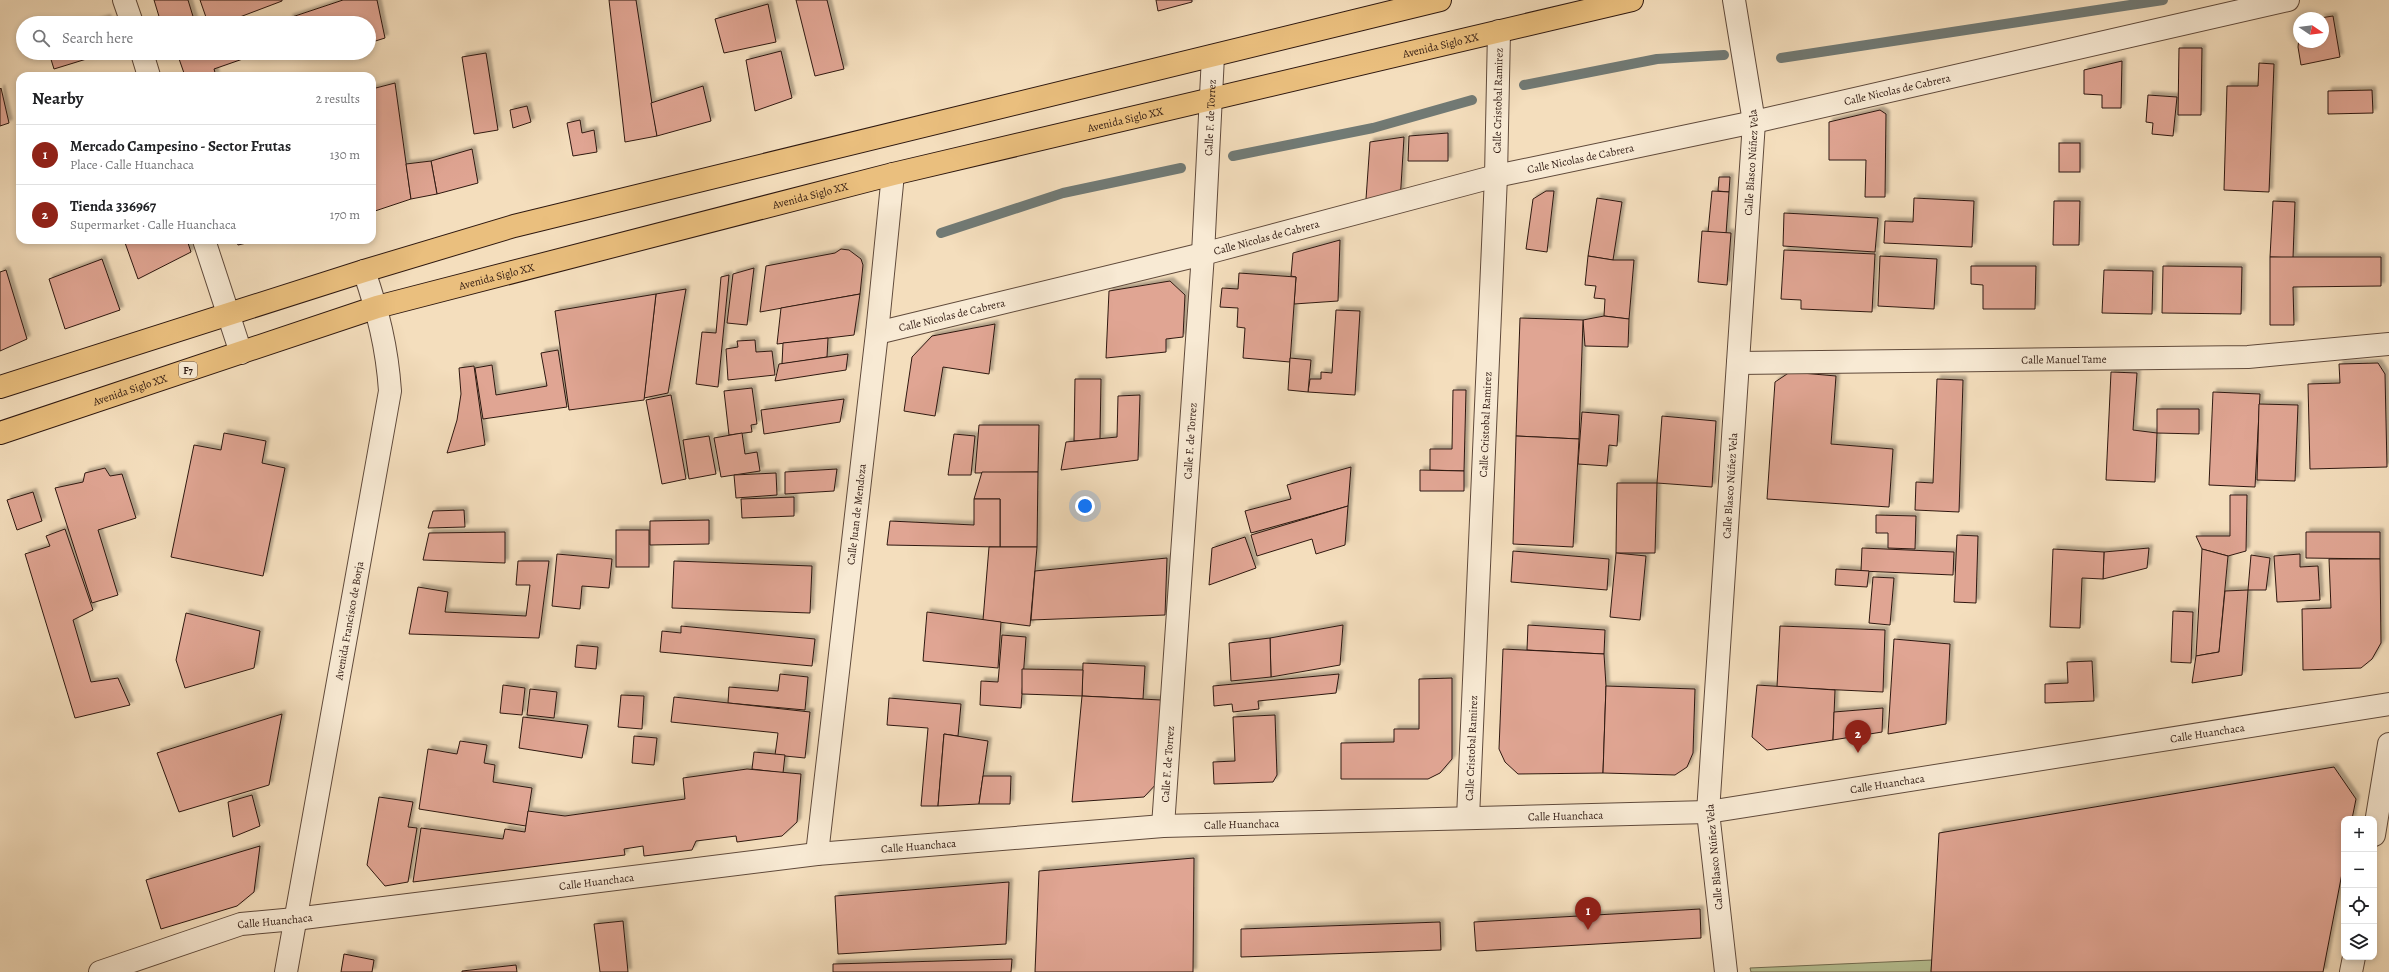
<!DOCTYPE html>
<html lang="en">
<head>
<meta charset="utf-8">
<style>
	:root { --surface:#fff; --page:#f2f2f2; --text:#202124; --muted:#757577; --line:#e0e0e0; --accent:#8f2418 }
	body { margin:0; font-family:Alegreya,serif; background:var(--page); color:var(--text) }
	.controls { position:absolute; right:12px; bottom:12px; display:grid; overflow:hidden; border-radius:8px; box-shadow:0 2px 6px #0003 }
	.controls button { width:36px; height:36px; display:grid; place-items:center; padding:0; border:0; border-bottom:1px solid var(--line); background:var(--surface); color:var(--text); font:20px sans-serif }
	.compass { position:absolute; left:2293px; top:12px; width:36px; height:36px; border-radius:50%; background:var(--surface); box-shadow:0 2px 6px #0003; rotate:103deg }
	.you { position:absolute; left:1085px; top:506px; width:14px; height:14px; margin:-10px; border:3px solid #fff; border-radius:50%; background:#1a73e8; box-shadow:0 0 0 6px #1a73e833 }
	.badge { display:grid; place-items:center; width:26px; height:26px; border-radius:50%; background:var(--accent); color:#fff; font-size:13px; font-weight:700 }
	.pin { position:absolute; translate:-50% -33px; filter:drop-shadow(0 1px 2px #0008) }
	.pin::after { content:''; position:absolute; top:21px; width:14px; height:12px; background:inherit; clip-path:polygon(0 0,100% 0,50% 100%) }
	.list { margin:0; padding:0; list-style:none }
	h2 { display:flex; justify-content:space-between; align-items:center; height:52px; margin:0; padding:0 16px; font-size:17px }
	h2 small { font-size:13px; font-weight:400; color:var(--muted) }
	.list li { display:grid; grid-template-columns:26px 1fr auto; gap:12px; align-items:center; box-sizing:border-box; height:60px; padding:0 16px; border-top:1px solid var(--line) }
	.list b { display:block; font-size:15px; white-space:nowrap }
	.list p { margin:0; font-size:13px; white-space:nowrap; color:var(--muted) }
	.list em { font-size:13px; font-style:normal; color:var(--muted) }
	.icon { flex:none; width:22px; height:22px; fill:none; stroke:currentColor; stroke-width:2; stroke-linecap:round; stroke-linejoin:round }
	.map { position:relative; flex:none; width:2389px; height:972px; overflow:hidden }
	.search { position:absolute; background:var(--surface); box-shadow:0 2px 6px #0003; left:16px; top:16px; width:360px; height:44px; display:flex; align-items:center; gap:10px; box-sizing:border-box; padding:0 14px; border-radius:22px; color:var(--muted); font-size:15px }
	.panel { position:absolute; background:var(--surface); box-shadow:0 2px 6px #0003; left:16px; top:72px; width:360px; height:172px; border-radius:12px }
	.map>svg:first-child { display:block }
</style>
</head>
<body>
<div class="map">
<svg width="2389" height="972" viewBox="0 0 2389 972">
	<defs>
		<filter id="shadow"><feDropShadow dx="3.5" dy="-3.5" stdDeviation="1" flood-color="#0004"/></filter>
	</defs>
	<rect width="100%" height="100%" fill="#f4debd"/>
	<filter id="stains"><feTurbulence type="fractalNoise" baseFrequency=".005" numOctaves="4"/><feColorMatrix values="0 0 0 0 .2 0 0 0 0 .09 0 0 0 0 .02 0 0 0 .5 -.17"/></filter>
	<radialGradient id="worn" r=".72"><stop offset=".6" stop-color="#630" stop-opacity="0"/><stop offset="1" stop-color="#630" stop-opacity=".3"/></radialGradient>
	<path fill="#b7c294" stroke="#726d52" d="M1932 960 1931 972H1751L1750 968Z"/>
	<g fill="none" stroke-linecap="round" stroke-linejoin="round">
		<g stroke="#717a75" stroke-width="10">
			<path d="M1781 58 2163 0"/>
			<path d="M1524 85 1657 59 1724 55"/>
			<path d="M1233 156 1373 128 1472 100"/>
			<path d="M941 233 1063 193 1181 168"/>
		</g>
	</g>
	<g fill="#e0a593" stroke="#2e1810" filter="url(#shadow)">
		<path d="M154 0H188L195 23H161Z"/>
		<path d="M200 0H282V1L224 23H208Z"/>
		<path d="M343 0H377L385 38 369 43V23H290L289 18Z"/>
		<path d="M609 0H636L657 136 625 142Z"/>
		<path d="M796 0H827L844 69 815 76Z"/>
		<path d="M1156 0H1192V2L1158 11Z"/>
		<path d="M768 4 776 42 724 53 715 19Z"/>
		<path d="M2333 16 2340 57 2301 65 2298 47 2299 38V42H2323V18H2320Z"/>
		<path d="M107 18 109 23H90Z"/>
		<path d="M2179 48H2202L2201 115H2178Z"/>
		<path d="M781 51 792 98 755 111 746 60Z"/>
		<path d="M49 53H106L54 69Z"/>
		<path d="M177 53H260L214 69 216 76H185Z"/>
		<path d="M486 53 498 130 474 134 462 57Z"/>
		<path d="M2122 61 2121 108H2102V95L2084 94V70Z"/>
		<path d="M2259 63 2274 64 2269 192 2224 190 2227 86H2258Z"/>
		<path d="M395 83 411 199 372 212V164L375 163 372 138V89Z"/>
		<path d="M703 86 711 121 657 136 651 103Z"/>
		<path d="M1 88 9 123 0 126V89Z"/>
		<path d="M2372 90 2373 113 2328 114V91Z"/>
		<path d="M2148 95 2177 97 2173 136 2152 134 2153 123 2146 122Z"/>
		<path d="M527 106 531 122 513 128 510 110Z"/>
		<path d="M1880 110 1886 114 1885 197H1865L1866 160H1829V122Z"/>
		<path d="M580 120 582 133 594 130 597 152 573 156 567 123Z"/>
		<path d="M1448 133V161H1408L1409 136Z"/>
		<path d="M1404 137 1400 202 1366 199 1370 142Z"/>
		<rect x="2059" y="143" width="21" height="29"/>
		<path d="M472 149 478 183 437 194 431 161Z"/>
		<path d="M431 161 437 194 411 199 406 164Z"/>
		<path d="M1719 177H1730L1729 192 1718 191Z"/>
		<path d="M1546 191H1554L1547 252 1526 249 1533 199Z"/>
		<path d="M1712 191 1729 192 1726 234 1708 232Z"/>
		<path d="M1597 198 1622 202 1613 260 1588 256Z"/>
		<path d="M1914 198 1974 201 1972 247 1884 243 1885 221 1913 222Z"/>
		<path d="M2054 201H2080L2079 245H2053Z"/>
		<path d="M2273 201 2295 202 2293 258 2270 257Z"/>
		<path d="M1784 213 1878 218 1875 252 1783 246Z"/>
		<path d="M1702 231 1731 233 1727 285 1698 282Z"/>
		<path d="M124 240H187L191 252 138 279Z"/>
		<path d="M236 240H259L238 245Z"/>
		<path d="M1340 240 1338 301 1294 304 1296 277 1291 276 1293 253Z"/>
		<path d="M841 249 849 250 861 259 863 265 860 294 760 312 766 266 835 253Z"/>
		<path d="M1784 250 1875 254 1872 312 1801 309V300L1781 299Z"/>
		<path d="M1588 256 1613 260H1634L1629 319 1604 316 1605 299 1594 298 1596 286 1585 285Z"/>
		<path d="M1880 256 1937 259 1934 309 1878 306Z"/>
		<path d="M2270 257H2381V286L2293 287 2294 325H2270Z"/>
		<path d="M102 259 120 310 65 329 49 279Z"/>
		<path d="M1971 266H2036L2035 309H1983V285L1971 284Z"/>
		<path d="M2163 266 2242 267 2241 314 2162 313Z"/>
		<path d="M754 268 747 325 727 323 733 274Z"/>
		<path d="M6 270 27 339 0 351V272Z"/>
		<path d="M2104 270 2153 271 2152 314 2102 313Z"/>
		<path d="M1239 273 1296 277 1290 362 1243 358 1245 328 1237 327 1238 308 1220 307 1222 288 1238 289Z"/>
		<path d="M729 275 718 387 696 384 702 332 716 333 721 277Z"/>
		<path d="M1170 281 1185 295 1183 337 1166 339V352L1106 358 1109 291Z"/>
		<path d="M686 289 668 393 644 398 656 294Z"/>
		<path d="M656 294 644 400 569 410 555 311Z"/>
		<path d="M860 294 854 335 777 344 781 308Z"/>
		<path d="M1336 310 1360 311 1355 395 1308 392 1310 379H1321V372L1332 373Z"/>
		<path d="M1604 316 1629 319 1628 347 1585 346 1583 320Z"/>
		<path d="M1520 318 1583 320 1579 439 1516 436Z"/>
		<path d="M995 324 989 374 943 367 935 416 904 411 912 357 932 336Z"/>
		<path d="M828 338 827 357 782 364 783 343Z"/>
		<path d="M755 340 756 352 772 351 775 375 728 380 726 349 738 347 737 341Z"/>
		<path d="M558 350 567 407 483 419 475 368 492 365 496 395 547 386 541 353Z"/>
		<path d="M848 354 846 370 775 381 779 364Z"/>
		<path d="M1290 358 1311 360 1308 392 1288 390Z"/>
		<path d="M2378 363 2385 374 2387 467 2310 469 2308 384 2340 383 2339 364Z"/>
		<path d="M474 366 485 445 447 453 457 420 461 394 459 368Z"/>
		<path d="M1790 372 1836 376 1831 444 1893 449 1889 507 1767 499 1775 382Z"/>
		<path d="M2111 372 2137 373 2133 430 2157 433 2155 482 2106 480Z"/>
		<path d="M1075 379H1101L1100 439 1074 441Z"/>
		<path d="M1937 379 1963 380 1959 512 1915 510 1916 482 1933 483Z"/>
		<path d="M752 388 757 424 751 425 752 432 729 435 724 391Z"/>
		<path d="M1453 390H1466L1464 471 1430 470V449H1452Z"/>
		<path d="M2213 392 2260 394 2255 487 2209 485Z"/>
		<path d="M671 395 686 479 662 484 646 400Z"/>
		<path d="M1140 395 1138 460 1061 470 1066 442 1117 437 1118 396Z"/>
		<path d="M844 399 840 422 764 434 761 410Z"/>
		<path d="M2259 404 2298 405 2295 481 2257 480Z"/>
		<path d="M2157 409H2199V434L2157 433Z"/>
		<path d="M1582 412 1619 415 1617 446 1609 445 1607 466 1578 464Z"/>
		<path d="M1662 416 1716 421 1712 487 1657 483Z"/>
		<path d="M979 425H1039L1038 472 975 473Z"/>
		<path d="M224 433 266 441 262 463 285 468 263 576 171 557 194 445 221 450Z"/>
		<path d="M742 433 745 454 757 452 760 471 721 477 714 438Z"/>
		<path d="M954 434 975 436 971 475H948Z"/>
		<path d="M709 436 716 474 689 479 683 440Z"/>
		<path d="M1516 436 1579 439 1573 547 1513 544Z"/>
		<path d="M1351 467 1348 506 1251 533 1245 511 1291 499 1287 485Z"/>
		<path d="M105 468 110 476 122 474 136 518 98 530 118 595 92 603 55 488 83 482 85 473Z"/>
		<path d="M837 469 834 491 785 494V472Z"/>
		<path d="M1420 470 1464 471V491H1420Z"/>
		<path d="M982 472H1038L1037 547H1000V499H974Z"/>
		<path d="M776 473 777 495 736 498 734 475Z"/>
		<path d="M1617 483H1657L1655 553H1616Z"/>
		<path d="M33 492 42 521 17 530 7 500Z"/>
		<path d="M2230 495H2247L2246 551 2228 556 2202 549 2196 536H2230Z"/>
		<path d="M794 497V516L742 518 741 499Z"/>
		<path d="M974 499H1000V547L887 545 890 521 974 525Z"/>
		<path d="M1348 506 1345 545 1316 554 1312 539 1257 556 1251 535Z"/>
		<path d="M464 510 465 527 428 528 433 511Z"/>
		<path d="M1876 515 1916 516 1915 549 1888 548V533H1876Z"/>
		<path d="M709 520V544L650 545V521Z"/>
		<path d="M65 529 93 610 73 620 91 682 118 678 130 705 75 718 25 554 50 546 46 536Z"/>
		<rect x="616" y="530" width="33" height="37"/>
		<path d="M505 532V563L423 560 429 533Z"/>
		<path d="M2306 532H2380V559L2306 558Z"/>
		<path d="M1957 535 1978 536 1976 603 1954 602Z"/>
		<path d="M1245 537 1256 568 1209 585 1212 548Z"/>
		<path d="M989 547H1037L1030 626 983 620Z"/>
		<path d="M1862 548 1954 552 1953 575 1861 571Z"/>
		<path d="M2149 548 2147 568 2103 579 2104 552Z"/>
		<path d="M2053 549 2104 552 2103 579 2082 578 2080 628 2050 627Z"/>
		<path d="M2202 549 2228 556 2219 652 2196 656Z"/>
		<path d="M1513 551 1609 559 1607 590 1511 582Z"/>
		<path d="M1616 553 1646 556 1640 620 1610 617Z"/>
		<path d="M557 554 612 559 609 588 582 586 580 609 552 606Z"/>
		<path d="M2300 554V567L2318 566 2320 600 2277 602 2274 556Z"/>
		<path d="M2251 555 2270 558 2266 590H2248Z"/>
		<path d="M1167 558 1165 615 1031 620 1035 571Z"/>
		<path d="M2329 559H2380L2381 643 2372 659 2361 668 2303 670 2302 609 2331 608Z"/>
		<path d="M518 561H549L539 638 409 634 418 587 448 592 445 612 526 616 530 585H516Z"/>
		<path d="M674 561 812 566 810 613 672 608Z"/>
		<path d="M1836 569 1869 571 1867 587 1835 585Z"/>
		<path d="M1873 577 1894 578 1890 625 1869 623Z"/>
		<path d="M2248 590 2242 675 2192 683 2196 656 2219 652 2225 591Z"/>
		<path d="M2173 611 2193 612 2191 663 2171 662Z"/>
		<path d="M927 612 1001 622 998 668 923 661Z"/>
		<path d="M186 613 260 631 254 668 185 688 176 660Z"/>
		<path d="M1343 625 1340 665 1271 677 1270 638Z"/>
		<path d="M1528 625 1605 630 1604 654 1527 650Z"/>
		<path d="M681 626 815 639 812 666 660 652 662 631 681 633Z"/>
		<path d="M1780 626 1885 630 1883 692 1777 687Z"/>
		<path d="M1002 635 1026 637 1021 708 980 705 981 681 998 682Z"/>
		<path d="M1270 638 1271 677 1231 681 1229 643Z"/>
		<path d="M1894 639 1950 644 1946 724 1888 734Z"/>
		<path d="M577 645 598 647 596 669 575 667Z"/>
		<path d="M1503 649 1604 654 1606 686 1603 773 1518 774 1505 762 1499 749Z"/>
		<path d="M2092 661 2094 701 2045 703V684L2068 683 2067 662Z"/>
		<path d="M1083 663 1145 666 1143 699 1082 696Z"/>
		<path d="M1022 669 1083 670 1082 696 1022 694Z"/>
		<path d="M780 674 808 677 805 710 728 703 729 687 778 691Z"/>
		<path d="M1339 674 1336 693 1258 701 1259 709 1233 712 1232 704 1214 706 1213 686Z"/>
		<path d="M1452 678V759L1440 773 1428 779H1341V743L1394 742V729H1419V679Z"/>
		<path d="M503 685 525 688 522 715 500 713Z"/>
		<path d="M1757 685 1835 690 1833 740 1767 750 1752 737Z"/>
		<path d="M1606 686 1695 689 1693 753 1687 767 1675 775 1603 773Z"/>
		<path d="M530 689 557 692 554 718 527 715Z"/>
		<path d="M621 695 644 696 642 729 618 727Z"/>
		<path d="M1082 696 1161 700 1159 781 1144 797 1072 802Z"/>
		<path d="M674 697 810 712 805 758 775 755 778 733 671 722Z"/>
		<path d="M889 698 961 704 958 736 944 734 938 806H921L928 728 887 725Z"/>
		<path d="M1883 708 1882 732 1833 740 1834 712Z"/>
		<path d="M282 714 269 785 179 812 157 753Z"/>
		<path d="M1275 715 1277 775 1273 782 1214 784 1213 762 1235 761 1233 717Z"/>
		<path d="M523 717 588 725 582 758 519 748Z"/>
		<path d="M944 734 988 741 979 804 938 806Z"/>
		<path d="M634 736 657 738 654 765 632 763Z"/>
		<path d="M460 741 487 745 484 763 495 765 493 782 532 788 526 826 419 809 428 749 457 754Z"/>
		<path d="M754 752 785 755 783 773 752 769Z"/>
		<path d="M2334 767 2356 799 2352 819H2344V863L2323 972H1931L1939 833Z"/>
		<path d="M747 769 801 774 797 822 782 836 737 842 736 836 696 841 692 850 644 856 643 846 624 849 625 855 413 882 421 828 503 839 505 829 525 832 528 811 565 816 685 799 683 778Z"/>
		<path d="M983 776H1011L1010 804H979Z"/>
		<path d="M252 795 260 826 233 837 228 802Z"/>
		<path d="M379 797 413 802 408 827 417 828 408 882 385 886 367 865Z"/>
		<path d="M260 846 254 892 237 906 161 929 146 880Z"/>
		<path d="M1194 858 1193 972H1035L1039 871Z"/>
		<path d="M1009 882 1006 944 838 954 835 896Z"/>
		<path d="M1700 909 1701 938 1476 951 1474 922Z"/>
		<path d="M623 921 628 972H600L594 924Z"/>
		<path d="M1440 922 1441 950 1241 957V929Z"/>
		<path d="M344 954 374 960 372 972H341Z"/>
		<path d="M1012 959 1011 972H833V964Z"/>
		<path d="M516 965 517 972H462V971Z"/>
	</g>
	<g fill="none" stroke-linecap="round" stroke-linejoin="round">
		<g stroke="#604a3b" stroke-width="24">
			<g id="minor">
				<path d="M124 0 132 23"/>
				<path d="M142 53 149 76"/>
				<path d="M204 240 241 353"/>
				<path id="s1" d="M877 333 1203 254 1496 176 1754 122 2288 0"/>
				<path id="s2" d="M1738 363 2248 357 2389 344"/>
				<path id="s3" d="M1468 818 1496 176 1499 31"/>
				<path id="s4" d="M1163 826 1203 254 1213 56"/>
				<path d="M2374 835 2389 744"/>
				<path id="s5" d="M817 854 877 333 893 174"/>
				<path id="s6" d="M100 972 241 924 295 919 817 854 1163 826 1708 812 2389 704"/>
				<path id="s7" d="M1726 972 1708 812 1754 122 1734 0"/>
				<path d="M2351 972 2354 957"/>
			</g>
		</g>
		<g stroke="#604a3b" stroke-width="24">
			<g id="tertiary">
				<path id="s8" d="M286 972 390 391C387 347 378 312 364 271"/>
			</g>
		</g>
		<g stroke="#2e1810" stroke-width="24">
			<g id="trunk">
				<path d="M0 387 364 271 514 226 1440 0"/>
				<path id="s9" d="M0 433 377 307 893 174 1632 0"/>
			</g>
		</g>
		<use href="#minor" stroke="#f8ead4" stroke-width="22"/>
		<use href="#tertiary" stroke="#f8ead4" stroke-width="22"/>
		<use href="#trunk" stroke="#eabf7e" stroke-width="22"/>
	</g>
	<g text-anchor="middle" stroke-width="3" stroke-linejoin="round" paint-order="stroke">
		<rect fill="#f8ead4" stroke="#6b574b" stroke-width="1" x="179" y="362" width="18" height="16" rx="3"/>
		<g font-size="10" font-weight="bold" fill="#2e1810">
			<text x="188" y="374">F7</text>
		</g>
		<g font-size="11" fill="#2e1810" stroke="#f8ead4">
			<text dy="4" stroke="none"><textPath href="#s9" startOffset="1493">Avenida Siglo XX</textPath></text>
			<text dy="4" stroke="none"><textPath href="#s1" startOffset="1049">Calle Nicolas de Cabrera</textPath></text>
			<text dy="4" stroke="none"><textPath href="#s3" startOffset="718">Calle Cristobal Ramirez</textPath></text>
			<text dy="4" stroke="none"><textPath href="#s4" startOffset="710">Calle F. de Torrez</textPath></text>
			<text dy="4" stroke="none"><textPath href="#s9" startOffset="1169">Avenida Siglo XX</textPath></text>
			<text dy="4" stroke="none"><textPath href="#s1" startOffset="725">Calle Nicolas de Cabrera</textPath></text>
			<text dy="4" stroke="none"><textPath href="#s7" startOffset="812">Calle Blasco Núñez Vela</textPath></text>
			<text dy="4" stroke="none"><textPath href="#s9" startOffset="845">Avenida Siglo XX</textPath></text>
			<text dy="4" stroke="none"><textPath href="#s1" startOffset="401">Calle Nicolas de Cabrera</textPath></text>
			<text dy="4" stroke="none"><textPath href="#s9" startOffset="521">Avenida Siglo XX</textPath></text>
			<text dy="4" stroke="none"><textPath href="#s1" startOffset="77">Calle Nicolas de Cabrera</textPath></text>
			<text dy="4" stroke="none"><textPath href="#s2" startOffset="326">Calle Manuel Tame</textPath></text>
			<text dy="4" stroke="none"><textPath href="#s9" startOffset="137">Avenida Siglo XX</textPath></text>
			<text dy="4" stroke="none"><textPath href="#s3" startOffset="394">Calle Cristobal Ramirez</textPath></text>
			<text dy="4" stroke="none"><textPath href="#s4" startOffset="386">Calle F. de Torrez</textPath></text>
			<text dy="4" stroke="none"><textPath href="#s7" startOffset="488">Calle Blasco Núñez Vela</textPath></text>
			<text dy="4" stroke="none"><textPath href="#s5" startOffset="342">Calle Juan de Mendoza</textPath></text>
			<text dy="4" stroke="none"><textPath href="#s8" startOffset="357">Avenida Francisco de Borja</textPath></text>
			<text dy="4" stroke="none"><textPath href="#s6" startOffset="2127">Calle Huanchaca</textPath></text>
			<text dy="4" stroke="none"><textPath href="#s3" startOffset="70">Calle Cristobal Ramirez</textPath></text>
			<text dy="4" stroke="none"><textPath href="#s4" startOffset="62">Calle F. de Torrez</textPath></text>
			<text dy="4" stroke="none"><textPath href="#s6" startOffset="1803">Calle Huanchaca</textPath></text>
			<text dy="4" stroke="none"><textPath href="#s6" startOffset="1479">Calle Huanchaca</textPath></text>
			<text dy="4" stroke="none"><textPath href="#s6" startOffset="1155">Calle Huanchaca</textPath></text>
			<text dy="4" stroke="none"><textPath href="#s6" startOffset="831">Calle Huanchaca</textPath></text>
			<text transform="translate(1714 857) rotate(-95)" y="4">Calle Blasco Núñez Vela</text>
			<text dy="4" stroke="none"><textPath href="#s6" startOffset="507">Calle Huanchaca</textPath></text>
			<text dy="4" stroke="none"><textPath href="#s6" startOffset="183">Calle Huanchaca</textPath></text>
		</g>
	</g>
	<rect width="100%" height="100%" filter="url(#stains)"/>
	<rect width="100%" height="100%" fill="url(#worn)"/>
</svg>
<div class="controls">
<button>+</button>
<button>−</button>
<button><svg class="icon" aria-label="locate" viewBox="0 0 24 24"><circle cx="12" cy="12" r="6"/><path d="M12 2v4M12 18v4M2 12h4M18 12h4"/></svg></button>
<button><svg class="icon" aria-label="layers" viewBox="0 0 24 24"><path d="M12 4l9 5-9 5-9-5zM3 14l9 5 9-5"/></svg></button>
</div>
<svg class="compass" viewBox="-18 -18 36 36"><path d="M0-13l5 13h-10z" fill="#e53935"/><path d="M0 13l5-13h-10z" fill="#757577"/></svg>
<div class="you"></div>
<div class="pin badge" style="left:1588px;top:930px">1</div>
<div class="pin badge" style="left:1858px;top:753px">2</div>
<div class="search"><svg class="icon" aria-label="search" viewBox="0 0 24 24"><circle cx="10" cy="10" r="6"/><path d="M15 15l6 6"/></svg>Search here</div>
<section class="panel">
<h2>Nearby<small>2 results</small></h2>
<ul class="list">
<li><span class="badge">1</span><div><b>Mercado Campesino - Sector Frutas</b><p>Place · Calle Huanchaca</p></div><em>130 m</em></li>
<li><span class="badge">2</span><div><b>Tienda 336967</b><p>Supermarket · Calle Huanchaca</p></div><em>170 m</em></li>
</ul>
</section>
</div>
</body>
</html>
